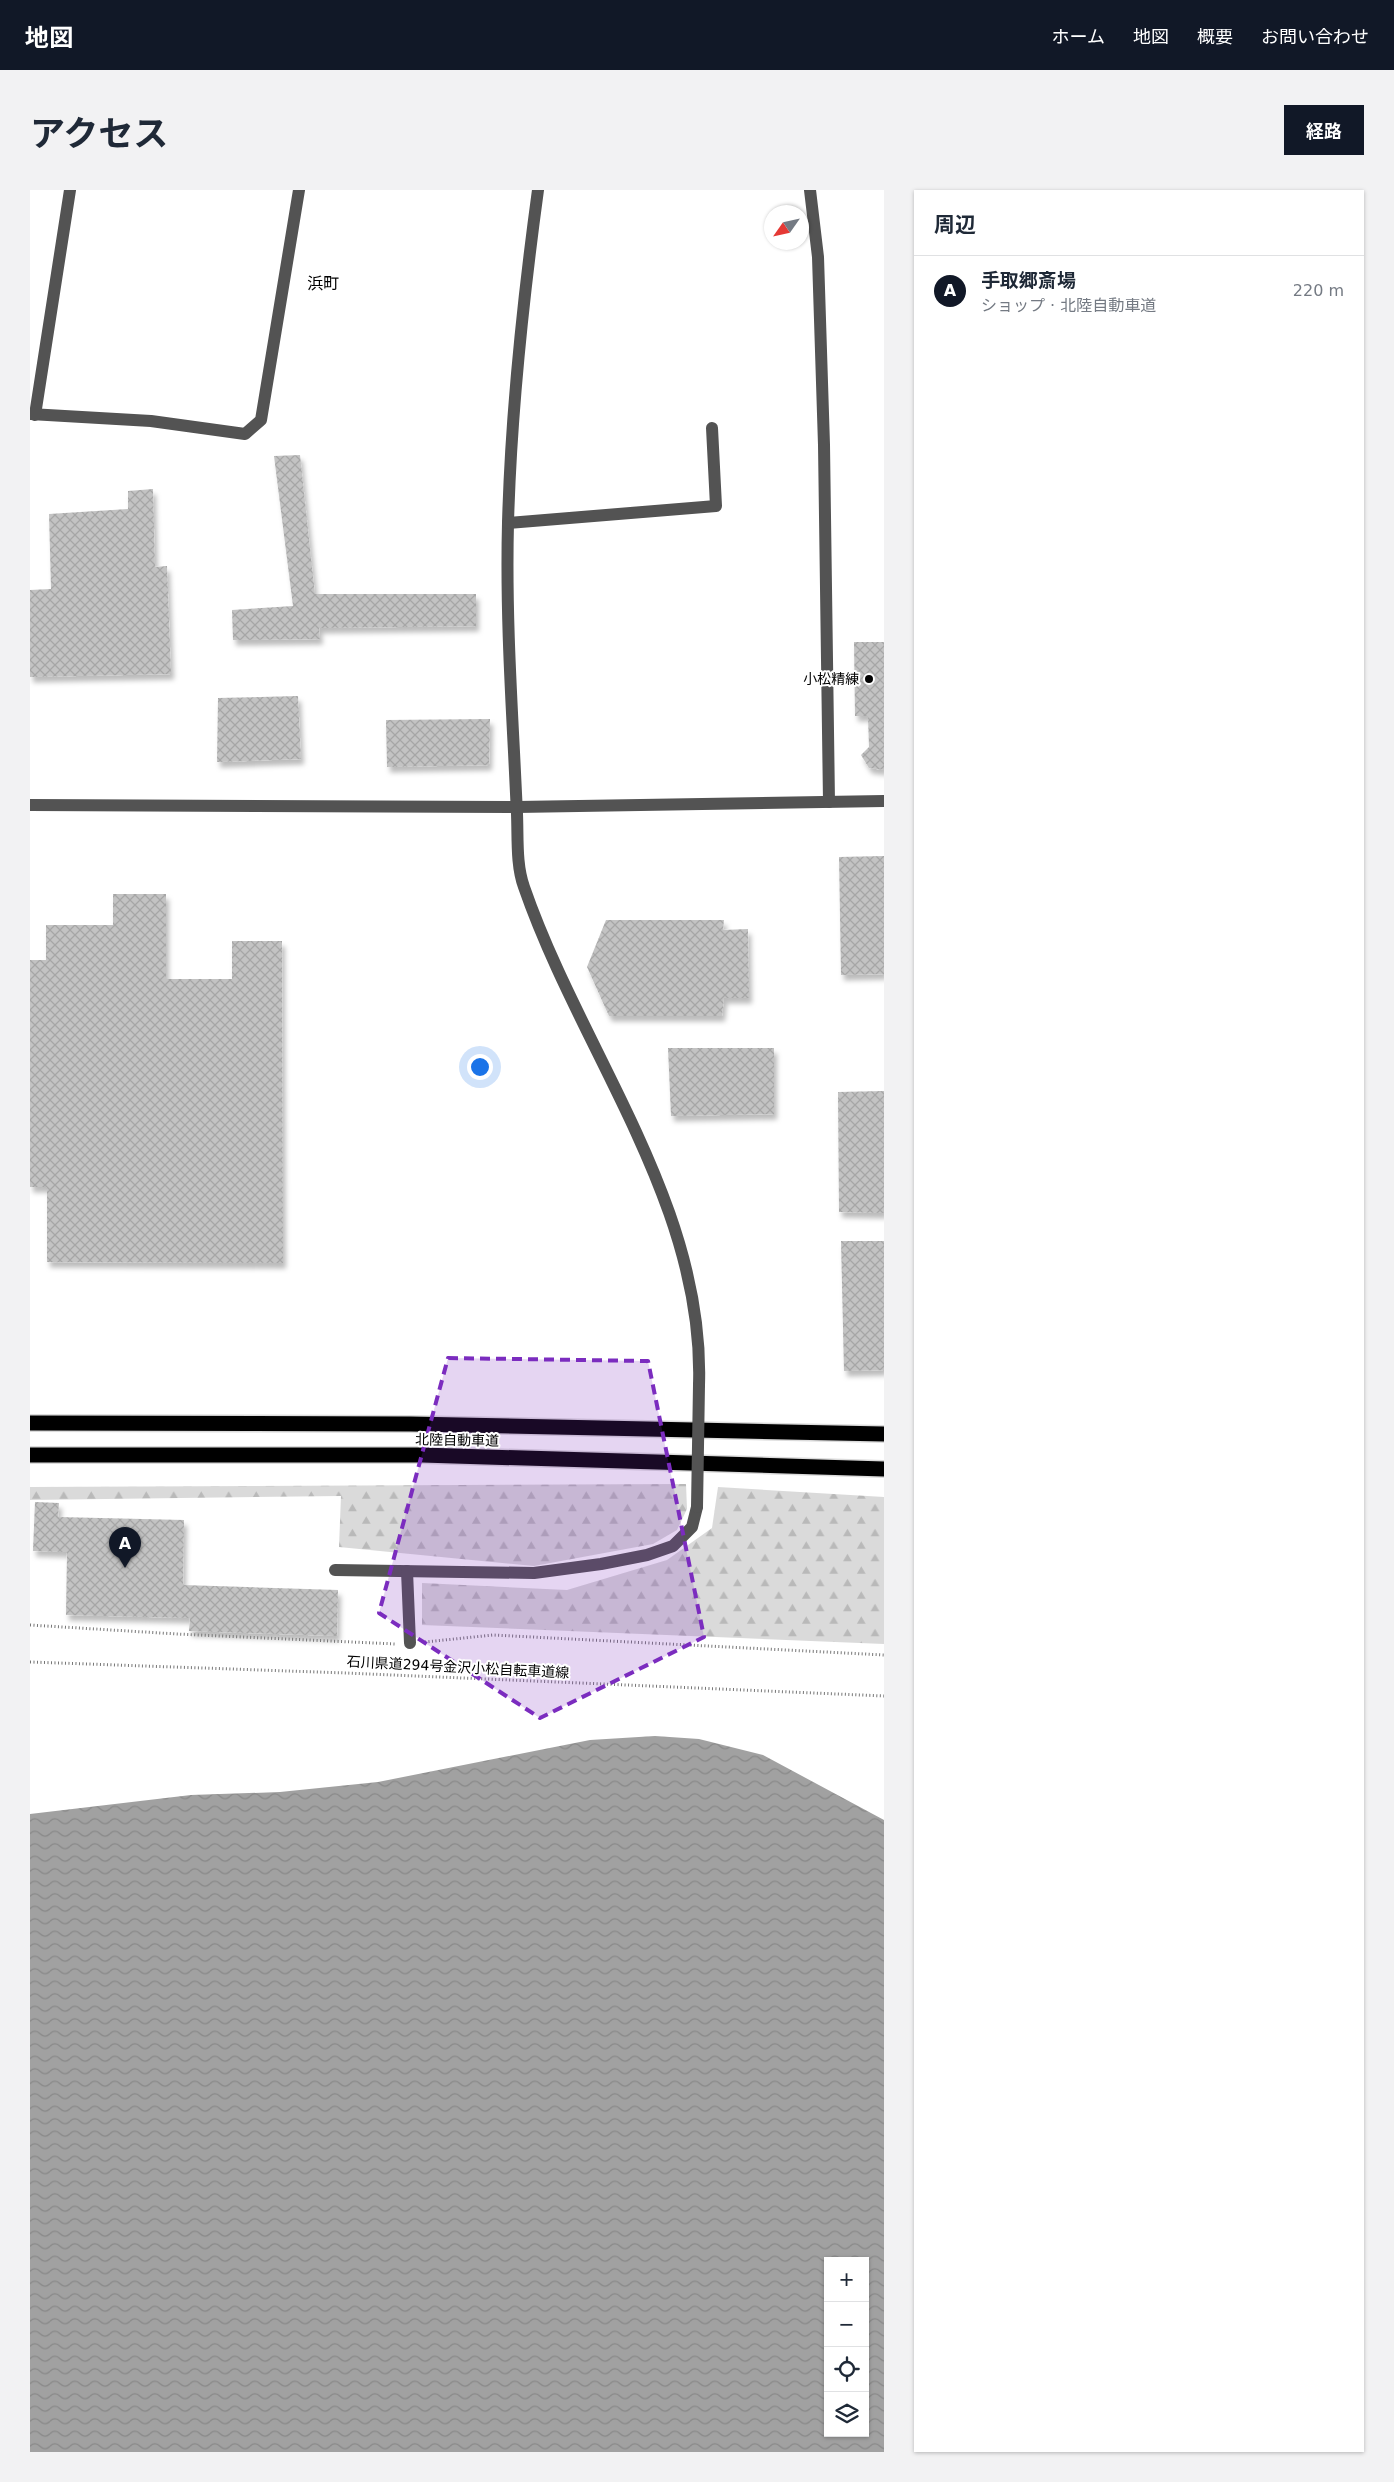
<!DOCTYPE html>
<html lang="ja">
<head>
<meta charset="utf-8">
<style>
	:root { --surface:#fff; --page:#f2f2f3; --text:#1f2937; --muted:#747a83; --line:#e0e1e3; --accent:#111827 }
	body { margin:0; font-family:"DejaVu Sans","Noto Sans JP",sans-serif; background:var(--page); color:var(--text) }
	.controls { position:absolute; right:15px; bottom:15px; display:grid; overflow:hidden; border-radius:0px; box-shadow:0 1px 4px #0004 }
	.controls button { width:45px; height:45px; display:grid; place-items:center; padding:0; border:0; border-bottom:1px solid var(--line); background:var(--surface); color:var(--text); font:25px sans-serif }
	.compass { position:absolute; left:734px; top:15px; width:45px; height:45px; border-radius:50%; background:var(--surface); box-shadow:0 1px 4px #0004; rotate:236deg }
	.you { position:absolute; left:449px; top:876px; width:18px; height:18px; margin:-12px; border:4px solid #fff; border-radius:50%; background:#1a73e8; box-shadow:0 0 0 8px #1a73e833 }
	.badge { display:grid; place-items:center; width:32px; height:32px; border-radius:50%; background:var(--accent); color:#fff; font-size:16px; font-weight:700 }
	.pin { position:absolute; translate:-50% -41px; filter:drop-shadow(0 1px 2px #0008) }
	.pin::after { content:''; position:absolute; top:26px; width:18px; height:15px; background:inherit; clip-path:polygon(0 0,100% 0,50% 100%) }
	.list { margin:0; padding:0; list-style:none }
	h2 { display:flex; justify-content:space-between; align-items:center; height:65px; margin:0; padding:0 20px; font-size:21px }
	h2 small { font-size:16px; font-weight:400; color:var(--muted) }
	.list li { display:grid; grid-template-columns:32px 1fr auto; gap:15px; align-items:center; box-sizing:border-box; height:70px; padding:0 20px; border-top:1px solid var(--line) }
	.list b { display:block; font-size:19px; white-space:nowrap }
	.list p { margin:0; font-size:16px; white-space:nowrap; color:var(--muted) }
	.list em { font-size:16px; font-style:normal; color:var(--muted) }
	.icon { flex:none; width:28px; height:28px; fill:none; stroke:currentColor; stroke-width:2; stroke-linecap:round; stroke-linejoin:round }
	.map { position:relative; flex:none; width:854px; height:2262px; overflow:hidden; border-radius:0px }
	header { display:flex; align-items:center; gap:30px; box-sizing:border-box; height:70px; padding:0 25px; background:var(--accent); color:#fff }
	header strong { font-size:24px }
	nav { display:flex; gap:28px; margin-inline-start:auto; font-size:18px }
	.intro { display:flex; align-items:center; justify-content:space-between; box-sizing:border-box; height:120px; padding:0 30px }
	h1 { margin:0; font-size:35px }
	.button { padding:12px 22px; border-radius:0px; background:var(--accent); color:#fff; font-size:18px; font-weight:700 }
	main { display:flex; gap:30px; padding:0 30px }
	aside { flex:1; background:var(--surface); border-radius:0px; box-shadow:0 1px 4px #0004 }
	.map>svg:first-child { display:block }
</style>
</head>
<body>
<header>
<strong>地図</strong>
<nav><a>ホーム</a><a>地図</a><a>概要</a><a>お問い合わせ</a></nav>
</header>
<div class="intro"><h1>アクセス</h1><a class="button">経路</a></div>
<main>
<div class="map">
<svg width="854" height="2262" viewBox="0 0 854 2262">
	<defs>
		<pattern id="forest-firs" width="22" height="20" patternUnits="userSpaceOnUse" patternTransform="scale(1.25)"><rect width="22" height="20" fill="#dadada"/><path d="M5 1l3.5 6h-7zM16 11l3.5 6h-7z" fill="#b9b9b9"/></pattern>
		<pattern id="water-waves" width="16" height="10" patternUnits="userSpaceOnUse" patternTransform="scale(1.25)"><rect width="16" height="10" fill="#a1a1a1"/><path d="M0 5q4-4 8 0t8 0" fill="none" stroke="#898989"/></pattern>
		<pattern id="building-cross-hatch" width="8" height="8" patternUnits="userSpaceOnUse" patternTransform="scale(1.25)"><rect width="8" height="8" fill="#c3c3c3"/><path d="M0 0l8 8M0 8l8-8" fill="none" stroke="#a6a6a6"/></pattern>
		<filter id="shadow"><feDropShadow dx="3" dy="5.5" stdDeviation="2.5" flood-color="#0004"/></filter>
	</defs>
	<rect width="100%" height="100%" fill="#fff"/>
	<g fill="url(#forest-firs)">
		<path d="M656 1294 657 1319 647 1340 623 1354 504 1376 309 1357 311 1306 0 1310V1297Z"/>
		<path d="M688 1297 854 1307V1454L392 1435V1393L537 1400 637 1370 682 1338Z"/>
	</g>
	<path fill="url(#water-waves)" fill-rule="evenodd" d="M625 1546 669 1549 733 1565 854 1630V2262H0V1624L161 1605 250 1602 348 1592 560 1550ZM798 2071H835V2243H798Z"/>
	<g fill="url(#building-cross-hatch)" filter="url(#shadow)">
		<path d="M270 265 285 404H446V436L289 438 290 449 203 450 202 420 263 416 244 266Z"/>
		<path d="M123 299 125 377 137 376 141 484 0 487V400L21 399 19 324 98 319V301Z"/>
		<path d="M824 452H854V580L839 578 831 565 839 557 838 526H825Z"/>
		<path d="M268 506 271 569 187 572 188 508Z"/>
		<path d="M460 529 459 575 357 577 356 530Z"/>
		<path d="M854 666V784L811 785 809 667Z"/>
		<path d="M83 704H136V789H202V751H252L253 1073 17 1072V997H0V770H16V735H83Z"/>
		<path d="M576 730H694L693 740 718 739 719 808H694L692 826H579L557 777Z"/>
		<path d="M638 858H744V924L641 926Z"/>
		<path d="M854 901V1023L809 1022 808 902Z"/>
		<path d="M811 1051H854V1180L814 1181Z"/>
		<path d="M5 1312 29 1313 28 1327 154 1330 153 1395 308 1400 307 1446 159 1441 160 1428 36 1425 37 1362 3 1361Z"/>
	</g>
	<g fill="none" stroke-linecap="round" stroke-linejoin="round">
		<g stroke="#dbdbdb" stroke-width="18">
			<g id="highway">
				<path d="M0 1233 381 1234 854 1244"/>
				<path d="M0 1265H392L854 1279"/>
			</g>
		</g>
		<g stroke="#757575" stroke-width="3" stroke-dasharray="1 2.5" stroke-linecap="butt">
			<path d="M0 1435 147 1444 366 1454"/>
			<path d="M395 1452 463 1445 854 1465"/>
			<path d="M0 1472 316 1483 854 1506"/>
		</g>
		<g stroke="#535353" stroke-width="12">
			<path d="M508 0C493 110 481 221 478 333 476 409 480 486 484 562 485 582 486 603 487 624 488 648 486 675 494 697 551 862 675 1014 669 1195"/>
			<path d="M780 0 788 67 794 255 799 612"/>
			<path d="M0 224 121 231 215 244 231 230 269 0"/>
			<path d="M5 225 40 0"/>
			<path d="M478 333 686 316 682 238"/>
			<path d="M0 615 487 617 854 611"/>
			<path d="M305 1380 504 1383 571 1374 617 1365 643 1356 662 1337 667 1317"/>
			<path d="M377 1381 380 1453"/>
		</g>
		<use href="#highway" stroke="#000" stroke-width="15"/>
		<path stroke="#535353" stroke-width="12" d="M667 1317 669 1195"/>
	</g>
	<path fill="#7b2cbf" fill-opacity="0.2" stroke="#7b2cbf" stroke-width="4" stroke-dasharray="10 6" stroke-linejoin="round" d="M418 1168 618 1171 674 1447 510 1528 349 1423Z"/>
	<circle fill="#000" stroke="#fff" stroke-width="2" cx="839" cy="489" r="5"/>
	<g text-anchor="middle" stroke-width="4" stroke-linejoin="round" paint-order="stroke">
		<g font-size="14" fill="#000" stroke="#fff" text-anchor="end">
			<text x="829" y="494">小松精練</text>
		</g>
		<g font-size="14" fill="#000" stroke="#fff">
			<text transform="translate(427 1250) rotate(1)" y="5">北陸自動車道</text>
			<text transform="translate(428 1477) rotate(3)" y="5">石川県道294号金沢小松自転車道線</text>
		</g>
		<g font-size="16" fill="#000" stroke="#fff">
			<text x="293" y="99">浜町</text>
		</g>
	</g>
</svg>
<div class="controls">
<button>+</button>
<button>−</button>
<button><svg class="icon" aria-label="locate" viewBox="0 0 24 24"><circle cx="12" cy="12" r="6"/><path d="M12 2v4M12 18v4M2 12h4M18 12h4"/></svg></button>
<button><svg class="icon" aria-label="layers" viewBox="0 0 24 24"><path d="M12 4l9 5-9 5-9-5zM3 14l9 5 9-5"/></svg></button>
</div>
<svg class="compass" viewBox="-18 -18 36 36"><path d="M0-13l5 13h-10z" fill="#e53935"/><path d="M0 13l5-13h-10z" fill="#747a83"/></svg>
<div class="you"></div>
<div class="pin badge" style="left:95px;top:1378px">A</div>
</div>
<aside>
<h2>周辺<small></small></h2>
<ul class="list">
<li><span class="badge">A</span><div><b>手取郷斎場</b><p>ショップ · 北陸自動車道</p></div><em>220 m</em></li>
</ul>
</aside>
</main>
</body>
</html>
